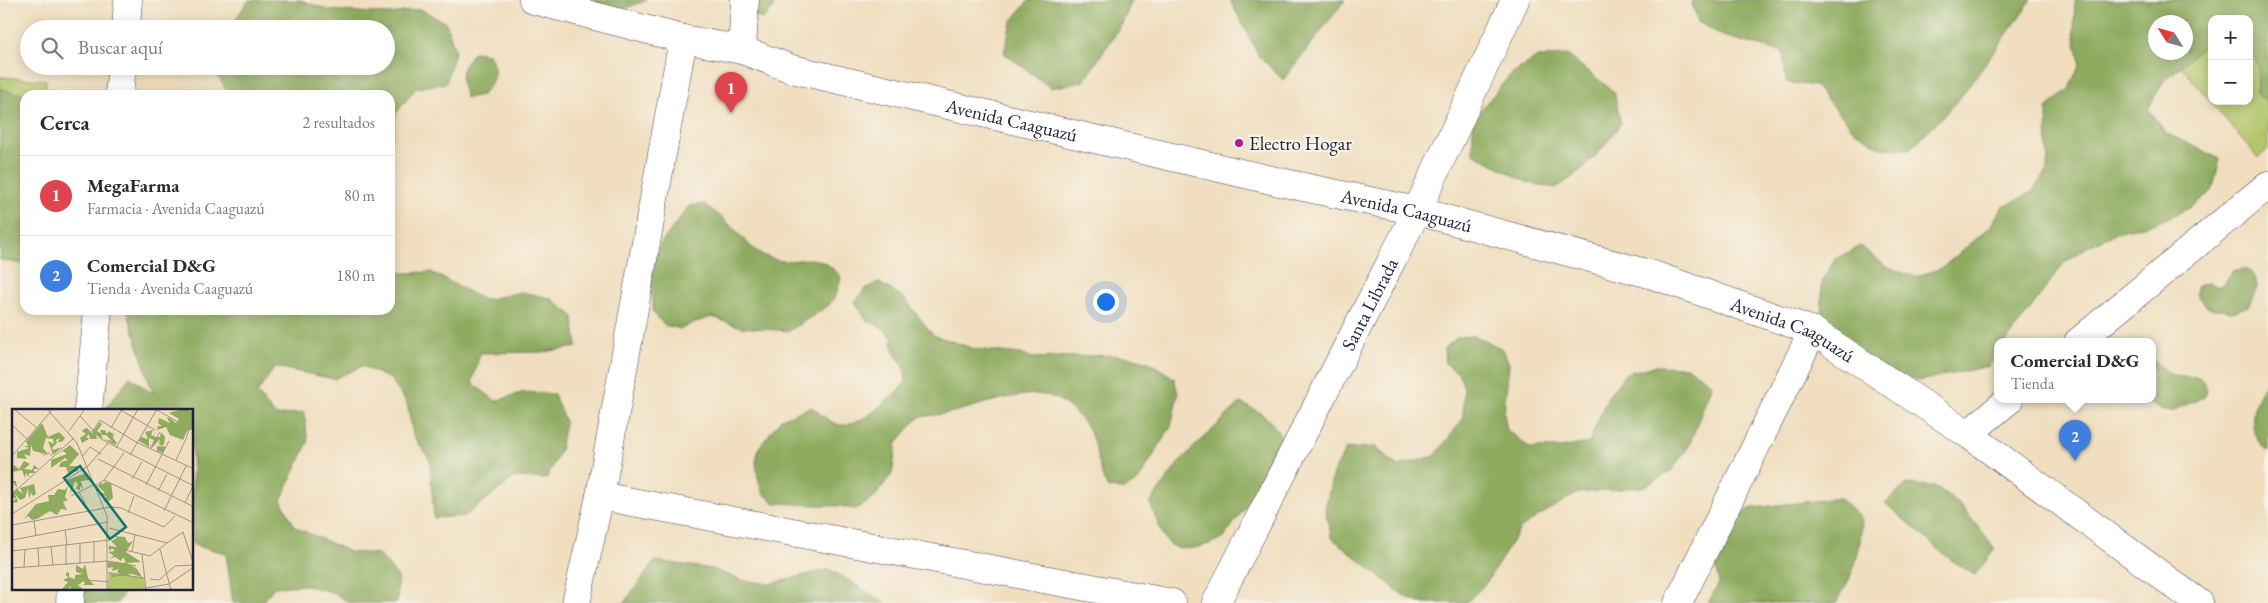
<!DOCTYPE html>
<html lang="es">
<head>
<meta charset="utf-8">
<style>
	:root { --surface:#fff; --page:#f2f2f3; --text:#2b2b33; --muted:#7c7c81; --line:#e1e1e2; --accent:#b5179e }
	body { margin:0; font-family:"EB Garamond",serif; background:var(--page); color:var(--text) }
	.controls { position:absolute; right:15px; top:15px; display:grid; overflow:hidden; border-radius:10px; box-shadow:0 2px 12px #0003 }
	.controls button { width:45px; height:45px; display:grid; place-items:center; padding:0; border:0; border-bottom:1px solid var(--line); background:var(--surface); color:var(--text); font:25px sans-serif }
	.compass { position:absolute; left:2148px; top:15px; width:45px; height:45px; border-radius:50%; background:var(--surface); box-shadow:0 2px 12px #0003; rotate:307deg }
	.you { position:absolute; left:1105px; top:301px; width:18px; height:18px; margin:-12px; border:4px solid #fff; border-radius:50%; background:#1a73e8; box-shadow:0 0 0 8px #1a73e833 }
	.badge { display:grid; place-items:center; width:32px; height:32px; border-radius:50%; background:var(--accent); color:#fff; font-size:16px; font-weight:700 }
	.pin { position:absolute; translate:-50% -41px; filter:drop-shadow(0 1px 2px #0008) }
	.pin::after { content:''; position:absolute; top:26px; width:18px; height:15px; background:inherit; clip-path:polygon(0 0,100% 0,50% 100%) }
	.popup { position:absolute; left:1994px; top:338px; width:162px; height:65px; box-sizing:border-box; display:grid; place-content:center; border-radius:10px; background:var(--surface); filter:drop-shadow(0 1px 4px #0005); font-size:16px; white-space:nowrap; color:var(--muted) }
	.popup b { font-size:19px; color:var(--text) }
	.popup::after { content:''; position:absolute; left:50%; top:100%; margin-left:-10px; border:10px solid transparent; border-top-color:var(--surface) }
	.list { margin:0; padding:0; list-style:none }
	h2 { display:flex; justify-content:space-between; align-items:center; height:65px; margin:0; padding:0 20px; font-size:21px }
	h2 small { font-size:16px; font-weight:400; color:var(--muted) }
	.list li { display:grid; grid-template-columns:32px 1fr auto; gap:15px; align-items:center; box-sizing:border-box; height:80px; padding:0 20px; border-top:1px solid var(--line) }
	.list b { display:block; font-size:19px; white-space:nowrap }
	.list p { margin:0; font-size:16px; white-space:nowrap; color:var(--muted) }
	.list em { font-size:16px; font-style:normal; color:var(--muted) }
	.icon { flex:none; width:28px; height:28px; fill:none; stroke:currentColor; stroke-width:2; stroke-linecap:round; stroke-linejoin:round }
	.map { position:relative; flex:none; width:2268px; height:603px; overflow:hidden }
	.search { position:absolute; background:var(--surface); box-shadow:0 2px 12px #0003; left:20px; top:20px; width:375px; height:55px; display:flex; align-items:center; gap:12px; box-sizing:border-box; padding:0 18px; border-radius:28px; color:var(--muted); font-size:19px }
	.panel { position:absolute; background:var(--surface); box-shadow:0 2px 12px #0003; left:20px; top:90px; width:375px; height:225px; border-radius:15px }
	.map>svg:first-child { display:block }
</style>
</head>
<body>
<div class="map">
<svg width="2268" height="603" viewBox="0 0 2268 603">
	<rect width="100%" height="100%" fill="#f7f3e8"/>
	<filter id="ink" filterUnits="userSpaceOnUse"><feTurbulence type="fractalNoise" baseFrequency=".02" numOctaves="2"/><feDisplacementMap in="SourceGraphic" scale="10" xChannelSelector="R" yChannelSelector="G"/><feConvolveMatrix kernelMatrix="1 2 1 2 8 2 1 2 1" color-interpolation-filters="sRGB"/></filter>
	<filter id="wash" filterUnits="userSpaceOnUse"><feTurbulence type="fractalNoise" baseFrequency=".0096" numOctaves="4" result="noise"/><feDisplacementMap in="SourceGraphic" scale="20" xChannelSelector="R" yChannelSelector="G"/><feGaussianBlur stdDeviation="1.12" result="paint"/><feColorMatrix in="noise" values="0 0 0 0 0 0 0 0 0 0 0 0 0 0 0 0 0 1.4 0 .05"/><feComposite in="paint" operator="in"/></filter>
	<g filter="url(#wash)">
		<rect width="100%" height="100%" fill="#f0debe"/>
		<g fill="#b3c66a" stroke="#6a7452" fill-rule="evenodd">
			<path d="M2125 0H2268V149L2258 158 2170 53 2186 52V22H2156ZM2212 19H2249V101H2212Z"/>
			<path d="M0 77 46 80 45 95H25V165L0 164Z"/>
		</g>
		<g fill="#8eab5e" stroke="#58664c" fill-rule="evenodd">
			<path d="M249 0H301L328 10 391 14 420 9 446 23 455 51 446 83 416 88 396 113 390 149V95H229L216 73 219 66H386V29H233L237 17Z"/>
			<path d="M587 0H647L626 8 610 10Z"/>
			<path d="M741 0H774L773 9 762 19 748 13Z"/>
			<path d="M1029 0H1132L1122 24 1084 81 1051 88 1004 53 1011 22Z"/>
			<path d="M1230 0H1345L1283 80 1259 56Z"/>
			<path d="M1691 0H2032L1956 103 1910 149 1881 148 1855 131 1815 86 1786 82 1783 52 1723 36 1698 22Z"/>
			<path d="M2075 0H2268V103L2257 94 2259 65 2249 51V19H2212V39L2163 82 2148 109 2166 133 2220 159 2212 191 2188 209 2156 223 2120 231 2089 246 2064 263 2006 342H1998L1997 354 1989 366 1919 381 1889 374 1862 361 1821 317 1822 283 1835 259 1861 246 1885 266 1915 277 1942 268 1990 227 2002 207 2031 193 2048 169 2047 108 2069 89 2080 63 2074 33ZM2156 22H2186V52H2156Z"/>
			<path d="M474 52 489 54C498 73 495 79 482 95L466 98C459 76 459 69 474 52Z"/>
			<path d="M1567 55 1614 92 1621 123C1601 152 1586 169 1556 188L1526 182 1473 153V119L1511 74 1538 57Z"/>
			<path d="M0 89 25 95V263L23 264 0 260Z"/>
			<path d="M704 204C712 210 719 215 726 221 741 234 750 251 770 258 798 269 813 244 841 277L837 293 829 305 789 331 741 327 712 317 695 322 681 329 664 325 653 312V298L646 287 659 246 689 206Z"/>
			<path d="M390 269 403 273 431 272 484 300 521 292 550 298 573 316 577 347 544 352 480 353 472 383 496 401 524 392 554 394 565 422 560 451 546 479 515 477 465 516 434 518 430 460 413 435 407 403 390 379 362 366 334 379 275 367 257 393 276 416 304 412 308 442 281 500 295 527 350 552 379 554 398 577 397 603H349L335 593 305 585 274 587 262 603H233L226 553 193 545 192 410H104L130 377 153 394 127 310H390Z"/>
			<path d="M2241 269C2252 270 2257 276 2257 288L2248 306 2232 312 2208 308 2196 294 2197 286 2208 283 2217 286 2222 285 2233 271Z"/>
			<path d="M878 282 904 298 933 335 975 349 1020 354 1033 358 1115 355 1131 357 1149 362 1174 378 1178 394 1171 426 1138 481 1124 489 1108 488C1096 469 1099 446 1087 427 1079 415 1064 400 1050 396 1024 389 978 406 953 412 942 415 930 415 919 417L897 442 892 474 872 500 855 509 840 506 775 503 763 493 758 478 756 463 758 449 781 419 811 407C819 412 828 421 837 424 856 432 893 396 906 382L904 366 894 353 892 338 882 327 867 321 855 302 865 289Z"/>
			<path d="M1475 336 1503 349 1509 364 1504 414 1507 430 1530 448H1560L1589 443 1607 398 1626 373 1655 366 1688 367 1712 384 1689 446 1670 472 1643 487 1578 493 1546 511 1520 529 1486 583 1466 603H1420L1404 596 1332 538 1325 510 1333 473 1346 449 1375 447 1398 466 1435 456 1463 419 1464 387 1458 373 1445 363 1444 348 1458 337Z"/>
			<path d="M2153 361C2159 365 2165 372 2172 375 2184 380 2201 370 2206 387 2207 390 2207 392 2205 395 2197 404 2183 403 2174 411H2162L2146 400H2152Z"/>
			<path d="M2268 381V451C2245 436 2250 399 2268 381Z"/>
			<path d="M1240 403C1257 409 1279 423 1282 443 1283 448 1280 455 1280 459L1224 537C1210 545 1178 557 1166 540 1159 530 1155 515 1150 503L1180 461Z"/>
			<path d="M1907 484 1936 487 1959 503 1995 549 1975 575 1950 559 1885 503Z"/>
			<path d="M1840 498 1862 519C1860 555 1855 572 1836 603H1708L1719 583 1714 550 1724 520 1752 508Z"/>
			<path d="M655 561 712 569 741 580 770 584 829 569 886 603H624Z"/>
			<path d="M84 589H127L117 603H80Z"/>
		</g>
	</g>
	<g filter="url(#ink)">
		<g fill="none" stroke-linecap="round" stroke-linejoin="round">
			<g stroke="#413e4f" stroke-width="29">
				<g id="minor">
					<path id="s1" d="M533 0 683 39 742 50 792 69 1280 182 1417 211 1653 275 1813 331 1968 434 2199 603"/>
					<path d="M126 29 128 0"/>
					<path d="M742 50 745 0"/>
					<path d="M119 95 122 66"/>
					<path d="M2078 342 2268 185"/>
					<path d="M88 410 98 310"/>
					<path d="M1968 434 2009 400"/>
					<path d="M600 496 1172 603"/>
					<path d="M70 603 71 589"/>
					<path d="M576 603 600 496 683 39"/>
					<path id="s2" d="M1216 603 1417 211 1515 0"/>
					<path d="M1678 603 1813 331"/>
				</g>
			</g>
			<use href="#minor" stroke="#fff" stroke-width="28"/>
		</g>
	</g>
	<circle fill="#b5179e" stroke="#f7f3e8" stroke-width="2" cx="1239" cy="143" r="5"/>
	<g text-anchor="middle" stroke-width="4.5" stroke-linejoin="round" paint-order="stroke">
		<g font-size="19" fill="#22223b" stroke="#f7f3e8">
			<text dy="7" stroke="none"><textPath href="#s1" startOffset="494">Avenida Caaguazú</textPath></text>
			<text dy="7" stroke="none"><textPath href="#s1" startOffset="899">Avenida Caaguazú</textPath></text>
			<text dy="7" stroke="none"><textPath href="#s2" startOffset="336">Santa Librada</textPath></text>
			<text dy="7" stroke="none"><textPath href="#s1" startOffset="1304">Avenida Caaguazú</textPath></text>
		</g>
		<g font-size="19" fill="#22223b" stroke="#f7f3e8" text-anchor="start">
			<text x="1249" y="150">Electro Hogar</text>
		</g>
	</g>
	<g transform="translate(12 409)">
		<rect width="181" height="181" fill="#f0debe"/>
		<path d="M97 163 132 169 134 181H95Z" fill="#b3c66a"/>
		<path d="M170 0 181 2V20L175 22 171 31 158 26 154 18 145 21 146 17H150L146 14 147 9 158 14 155 9H158L164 14 167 10 157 4ZM88 13 90 15 85 22 90 25 88 21H93L95 25 97 22 101 25 102 21 101 29 105 34 103 36 92 30 100 32 94 26H89L91 30 84 26 85 30H78L77 25 74 28 77 30 70 34 68 29 74 25 70 22 72 20 75 19 80 24ZM30 14 36 28 47 23 53 29 50 33H46L48 29 44 31 45 34 40 39 41 41 50 38 41 46 36 32 42 35 41 30 34 29 31 39 36 45 21 42 19 36 18 47 12 45 15 50 5 49V43L17 39 11 37H16L14 32ZM141 21 139 26 142 27 144 22 142 28H148L149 23 153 28 152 35 155 33 150 36 153 38 151 44 145 42V37L151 38 147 35 148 30 139 40 142 31 137 29V38L127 32 129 28 136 30 133 23ZM58 36 67 45 57 57H65L66 62 56 64 54 58H47L49 53 56 51 53 49 39 59V51L55 45 51 42 46 45ZM12 52 18 55 12 60 20 61 22 56 27 60H21L23 63 22 64H17V68L14 64 13 69 10 61 0 63 2 56 7 60ZM74 64 77 71 69 72 71 80 68 77V81L64 80 66 75 63 72 58 86 59 78 56 77 53 88 56 91 51 93 55 101 49 100 45 106 38 102 25 110 20 111 16 107 12 110 24 95 37 92 36 86H42L46 80 53 81 58 74 55 71ZM0 72H4L5 80 11 85 8 79 22 75 24 85 21 87 18 82 19 85 17 89 16 79 13 89 8 91 3 85 6 93 0 94 4 89H0V84L5 79ZM90 73V76L93 73 99 74 101 89 96 93H92L94 87 87 85 93 84 86 77ZM102 127 113 128 116 134 121 132 114 143 129 153 115 154 125 160 130 168 120 165 100 168 99 166 108 165 105 163 107 160 100 162 101 158 96 159 95 153 114 154 111 148 109 152 103 148 96 150 102 147 96 143 103 142 100 139 98 142 96 138H105L99 132 105 129ZM73 155 76 169 82 176H70L73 175 72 172 66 176 72 181H59L58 176 57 181 50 180 56 173 51 171 57 168 54 167V164L57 163V168L63 170V166L71 165 64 163V156L71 160Z" fill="#8eab5e"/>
		<path fill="none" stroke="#9e938a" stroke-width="1" d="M2 0 25 19M35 0 65 34 95 107V181M107 0 143 21M145 1 166 13M68 7 89 30 182 77M0 16 15 30M99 19 109 2M57 22 73 0M80 23 88 11 124 33 182 60M30 38 28 43 32 46 37 44 40 47M104 39 126 0M138 39 148 23M118 46 145 0M0 47 41 0M70 48 78 38 89 45M86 50 182 98M164 51 174 30 182 4M120 70 130 53M92 71 182 114M134 76 157 32M82 78 92 71 112 44M146 82 155 65M67 83 77 102M0 85 62 29M59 87 81 76M173 94 181 77M152 102 174 57M116 104 122 87M0 105 76 57 96 34M22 112 24 127M0 116 99 98 109 99 152 118 163 107M97 119 155 134 171 123 182 156M53 121 55 136M0 131 96 113M82 133V153M54 136V156M97 137 138 147 155 134M39 138 41 156M26 139 27 157M148 140 159 181M0 142 97 131M120 143 123 125M130 145 134 181M68 155V135M12 158 13 141M0 159 96 152 124 157M96 164 133 169M138 170 147 171 163 157 182 156M75 171 97 173M134 179 157 175 182 158"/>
		<path fill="#0f766e" fill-opacity="0.15" stroke="#0f766e" stroke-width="2.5" d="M68 57 114 118 98 130 52 69Z"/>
		<rect width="181" height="181" fill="none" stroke="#22223b" stroke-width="2.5"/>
	</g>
</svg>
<div class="controls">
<button>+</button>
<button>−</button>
</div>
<svg class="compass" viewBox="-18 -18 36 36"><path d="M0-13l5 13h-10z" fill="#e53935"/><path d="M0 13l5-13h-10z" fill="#7c7c81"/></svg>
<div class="you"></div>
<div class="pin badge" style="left:731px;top:113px;background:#e0444e">1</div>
<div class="pin badge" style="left:2075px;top:461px;background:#3f7fe0">2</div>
<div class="popup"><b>Comercial D&amp;G</b>Tienda</div>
<div class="search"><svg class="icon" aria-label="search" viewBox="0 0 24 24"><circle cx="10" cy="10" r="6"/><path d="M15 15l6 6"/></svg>Buscar aquí</div>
<section class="panel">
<h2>Cerca<small>2 resultados</small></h2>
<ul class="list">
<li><span class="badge" style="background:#e0444e">1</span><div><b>MegaFarma</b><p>Farmacia · Avenida Caaguazú</p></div><em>80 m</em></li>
<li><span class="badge" style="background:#3f7fe0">2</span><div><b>Comercial D&amp;G</b><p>Tienda · Avenida Caaguazú</p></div><em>180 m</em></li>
</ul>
</section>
</div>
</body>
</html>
